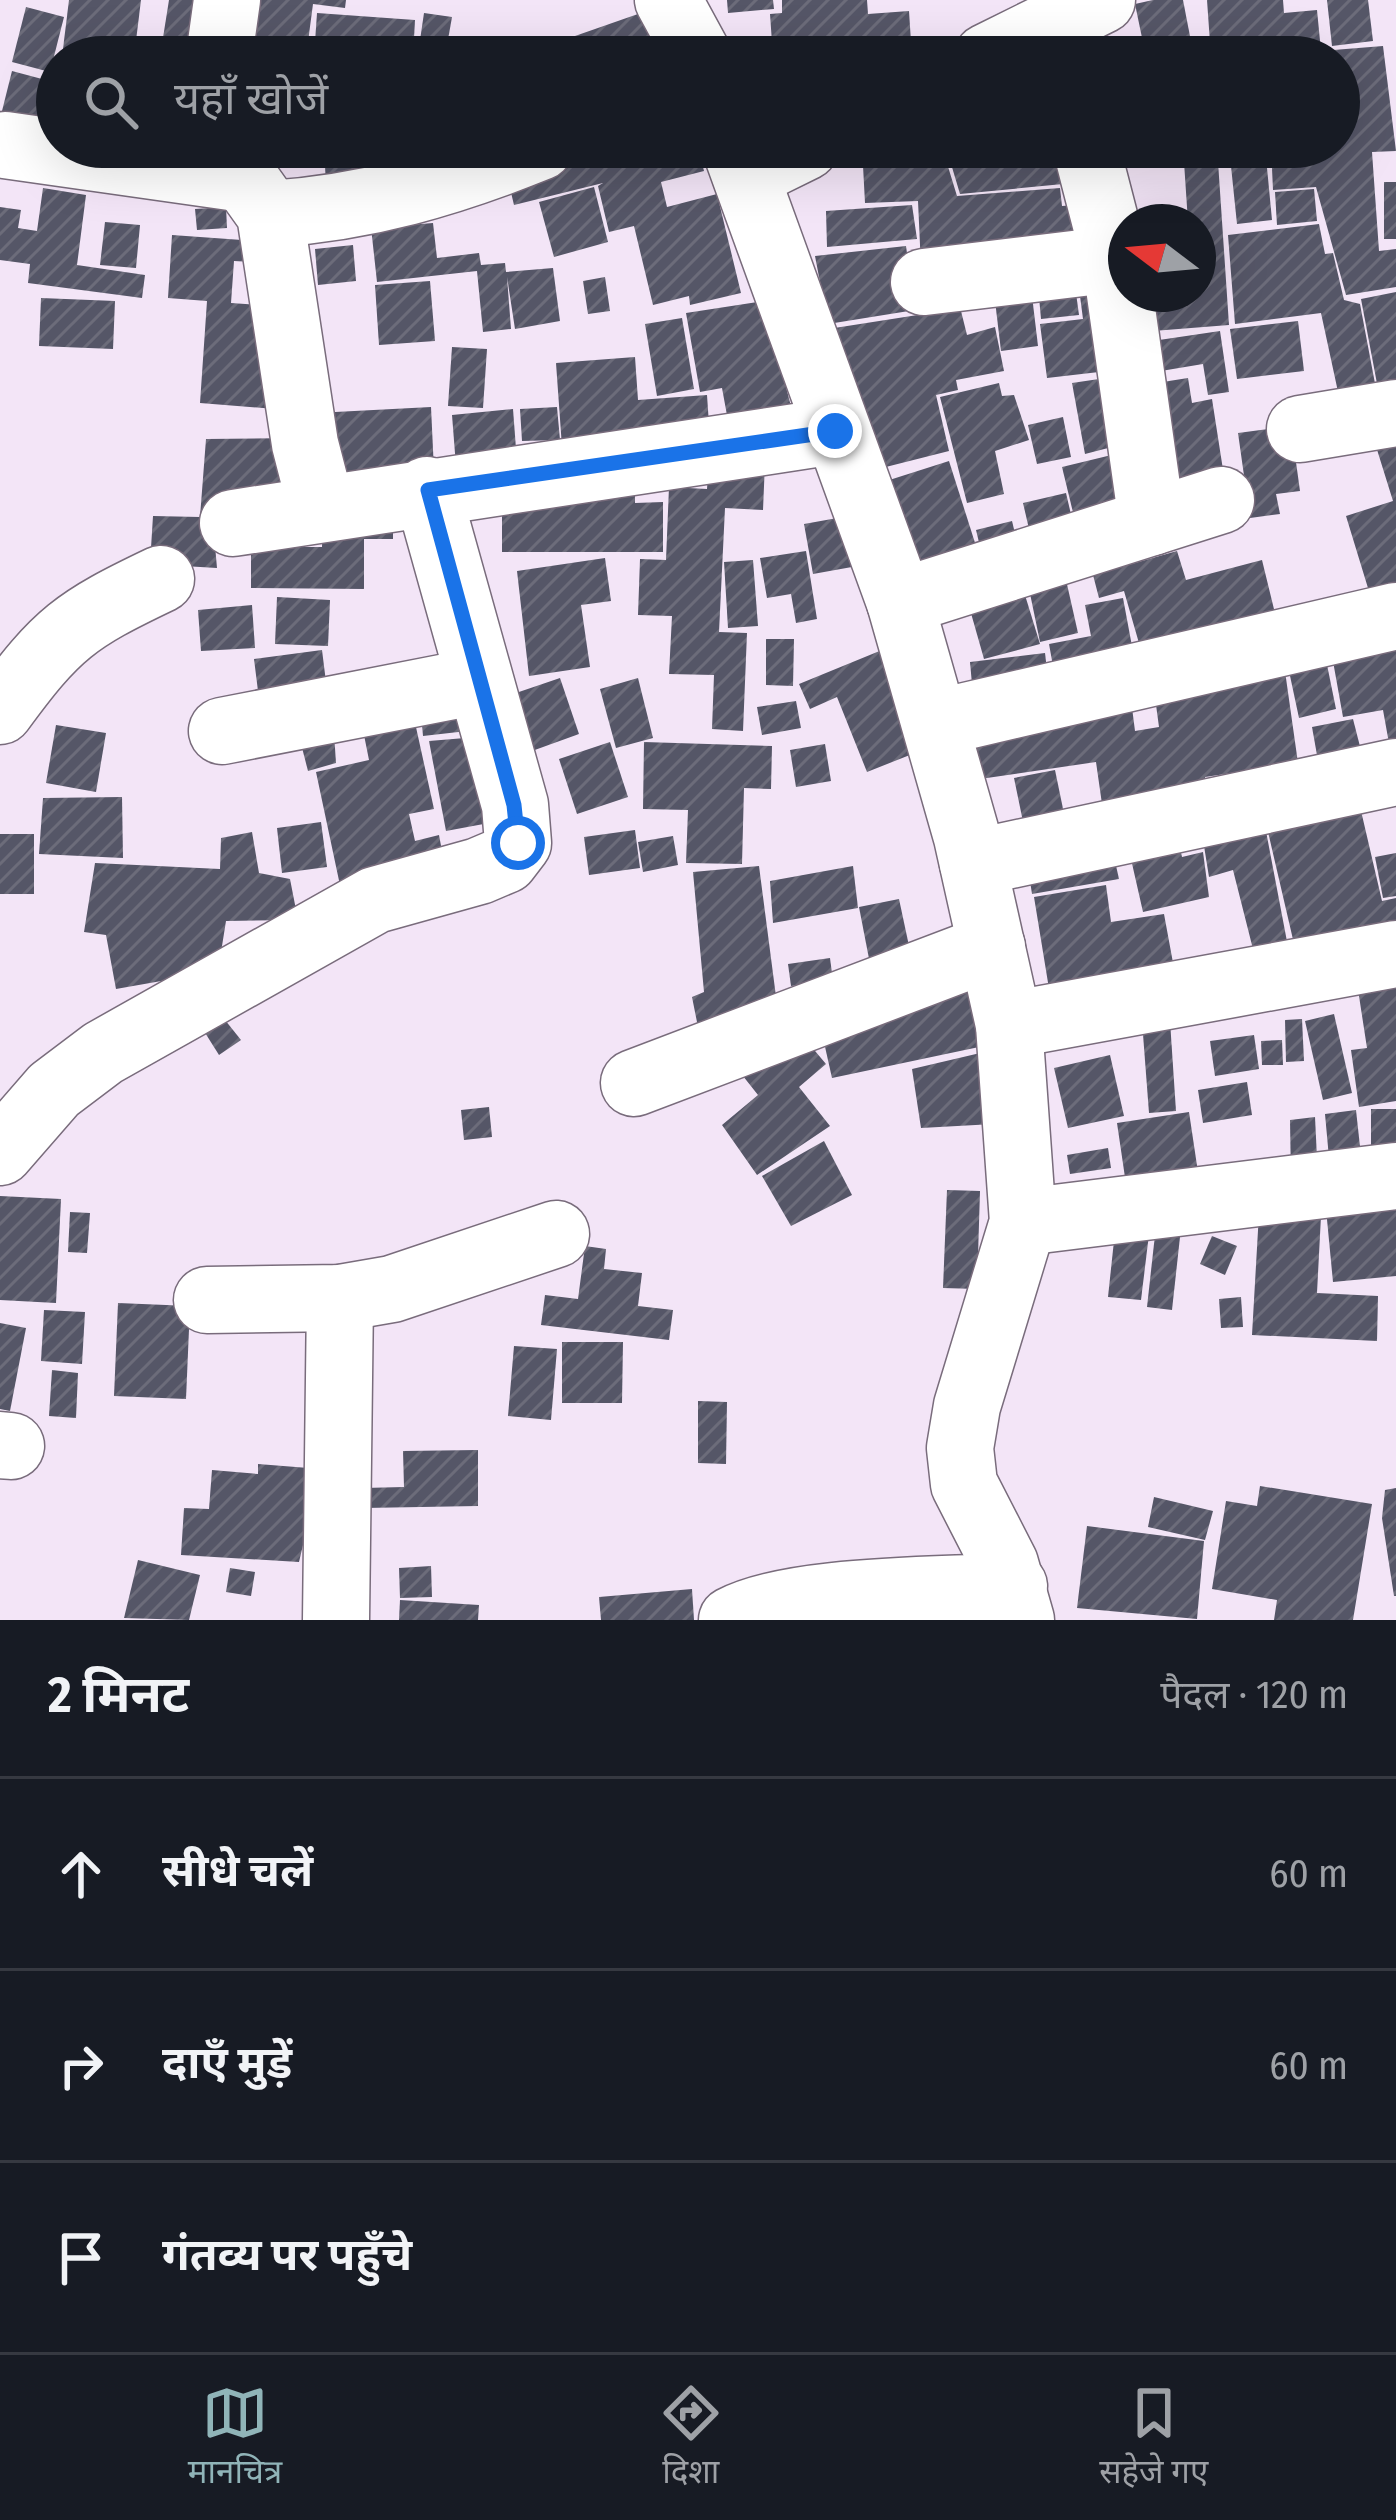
<!DOCTYPE html>
<html lang="hi">
<head>
<meta charset="utf-8">
<style>
	:root { --surface:#171b24; --page:#242831; --text:#f1f3f6; --muted:#9ea1a6; --line:#363941; --accent:#90b4b8 }
	body { margin:0; font-family:"Fira Sans Condensed","Noto Sans Devanagari",sans-serif; background:var(--page); color:var(--text) }
	.compass { position:absolute; left:1108px; top:204px; width:108px; height:108px; border-radius:50%; background:var(--surface); box-shadow:0 12px 48px #0002; rotate:286deg }
	.stop { position:absolute; width:36px; height:36px; margin:-27px; border:9px solid #1a73e8; border-radius:50%; background:#fff }
	.stop.end { background:#1a73e8; border-color:#fff; box-shadow:0 3px 12px #0008 }
	.list { margin:0; padding:0; list-style:none }
	h2 { display:flex; justify-content:space-between; align-items:center; height:156px; margin:0; padding:0 48px; font-size:51px }
	h2 small { font-size:39px; font-weight:400; color:var(--muted) }
	.list li { display:grid; grid-template-columns:78px 1fr auto; gap:36px; align-items:center; box-sizing:border-box; height:192px; padding:0 48px; border-top:3px solid var(--line) }
	.list b { display:block; font-size:45px; white-space:nowrap }
	.list em { font-size:39px; font-style:normal; color:var(--muted) }
	.icon { flex:none; width:66px; height:66px; fill:none; stroke:currentColor; stroke-width:2; stroke-linecap:round; stroke-linejoin:round }
	.map { position:relative; flex:none; width:1396px; height:1620px; overflow:hidden }
	.search { position:absolute; background:var(--surface); box-shadow:0 12px 48px #0002; left:36px; right:36px; top:36px; height:132px; display:flex; align-items:center; gap:30px; box-sizing:border-box; padding:0 42px; border-radius:66px; color:var(--muted); font-size:45px }
	.sheet { height:732px; background:var(--surface) }
	nav { display:flex; justify-content:space-around; align-items:center; box-sizing:border-box; height:168px; border-top:3px solid var(--line); background:var(--surface); font-size:33px; color:var(--muted) }
	nav a { display:grid; justify-items:center; gap:6px }
	nav .on { color:var(--accent) }
	.map>svg:first-child { display:block }
</style>
</head>
<body>
<div class="map">
<svg width="1396" height="1620" viewBox="0 0 1396 1620">
	<defs>
		<pattern id="building-hatch" width="6" height="6" patternUnits="userSpaceOnUse" patternTransform="scale(3)"><rect width="6" height="6" fill="#555667"/><path d="M-1 1l2-2M0 6l6-6M5 7l2-2" fill="none" stroke="#6c6c7a"/></pattern>
	</defs>
	<rect width="100%" height="100%" fill="#f3e5f7"/>
	<g fill="url(#building-hatch)">
		<path d="M69 0H141L134 57H62Z"/>
		<path d="M169 0H214L207 51 162 44Z"/>
		<path d="M256 0H346L345 8 313 4 306 57H248Z"/>
		<path d="M727 0H773L774 9 728 13Z"/>
		<path d="M782 0H867L868 14 909 11 911 42 881 44V57H773L770 14 782 13Z"/>
		<path d="M1153 0H1183L1194 57H1146L1135 4Z"/>
		<path d="M1207 0H1283L1284 13 1317 10 1321 51 1383 46 1396 151 1372 152 1379 251 1396 249V287L1346 295 1316 187 1273 190 1271 147H1339V57H1211Z"/>
		<path d="M1327 0H1368L1373 41 1332 46Z"/>
		<path d="M26 7 64 17 50 72 12 62Z"/>
		<path d="M658 7 681 57H583L575 36Z"/>
		<path d="M317 13 415 20 413 57H314Z"/>
		<path d="M424 13 452 17 446 51 419 47Z"/>
		<path d="M12 71 57 83 45 135 0 119Z"/>
		<path d="M324 147H378L381 182 326 185Z"/>
		<path d="M567 147H698L704 171 661 182 667 207 717 194 741 293 690 305 689 296 653 305 634 226 609 232 598 186 603 183 514 205 508 180 571 164Z"/>
		<path d="M862 147H942L957 196 1060 188 1062 206 1076 205 1087 251 921 267 918 201 865 203Z"/>
		<path d="M946 147H1074L1084 182 960 194Z"/>
		<path d="M1183 147H1217L1229 325 1153 331 1151 294H1198V222H1188Z"/>
		<path d="M1229 147H1265L1272 220 1237 224Z"/>
		<rect x="1384" y="182" width="12" height="57"/>
		<path d="M594 187 608 242 554 257 539 202Z"/>
		<path d="M43 188 86 195 77 265 145 275 142 298 28 283 30 264 0 260V207L21 210 18 228 37 231Z"/>
		<path d="M1314 189 1317 221 1277 225 1275 192Z"/>
		<path d="M912 205 917 239 827 247 826 211Z"/>
		<path d="M226 207 227 228 197 230 195 209Z"/>
		<path d="M369 209 397 226 433 223 437 258 479 253 481 265 505 263 506 272 553 268 560 321 515 329 507 277 511 329 483 332 477 271 377 282Z"/>
		<path d="M105 222 140 225 136 268 100 265Z"/>
		<path d="M1319 224 1325 254 1333 253 1344 300 1360 304 1380 410 1343 415 1321 313 1235 324 1228 235Z"/>
		<path d="M172 235 272 242 270 263 234 261 231 303 274 306 288 410 200 403 207 301 168 298Z"/>
		<path d="M353 245 356 281 318 285 315 249Z"/>
		<path d="M906 246 915 310 828 324 815 256Z"/>
		<path d="M1073 271 1079 315 1041 319 1037 275Z"/>
		<path d="M1077 273 1125 369 1047 378 1040 324 1083 319Z"/>
		<path d="M605 277 610 311 588 314 583 281Z"/>
		<path d="M1030 279 1038 346 1001 351 993 284Z"/>
		<path d="M430 281 435 341 379 345 375 285Z"/>
		<path d="M955 287 967 335 995 327 1004 371 956 380 958 390 936 395 949 451 870 471 828 329 924 314Z"/>
		<path d="M1396 292V407L1382 410 1361 299Z"/>
		<path d="M41 298 115 301 113 349 39 346Z"/>
		<path d="M764 301 796 426 731 437 722 388 700 392 686 313Z"/>
		<path d="M682 318 694 389 657 396 645 324Z"/>
		<path d="M1298 321 1304 371 1237 379 1230 329Z"/>
		<path d="M1220 331 1229 392 1208 395 1203 364 1137 375 1132 344Z"/>
		<path d="M452 347 487 349 483 408 448 406Z"/>
		<path d="M635 357 638 400 707 395 710 439 563 461 556 363Z"/>
		<path d="M1126 375 1135 441 1085 454 1072 383Z"/>
		<path d="M1188 378 1192 403 1212 399 1226 489 1168 499 1150 384Z"/>
		<path d="M999 383 1002 396 1014 395 1029 440 995 451 1004 494 967 503 940 397Z"/>
		<path d="M431 407 434 471 319 477 316 413Z"/>
		<path d="M557 407 560 440 522 441 520 409Z"/>
		<path d="M513 409 517 462 456 466 452 415Z"/>
		<path d="M1063 417 1071 457 1037 464 1028 425Z"/>
		<path d="M1291 426 1300 491 1276 494 1280 514 1250 518 1238 433Z"/>
		<path d="M1396 433V604L1375 611 1346 516 1393 501 1374 440Z"/>
		<path d="M293 438 307 498 213 523 217 568 150 564 153 516 200 517 206 439Z"/>
		<path d="M1124 452 1139 518 1078 533 1062 467Z"/>
		<path d="M709 460 765 462 763 510 725 508 719 632 747 633 743 731 712 729 714 675 669 674 672 616 638 615 640 559 666 560 669 487 707 489Z"/>
		<path d="M949 461 983 568 925 586 880 483Z"/>
		<path d="M1066 493 1076 536 1033 546 1023 503Z"/>
		<path d="M502 494 635 495V503L663 502V552H502Z"/>
		<path d="M393 502V539H364V589L251 588V525L286 547H322L323 510Z"/>
		<path d="M854 515 863 565 813 574 804 524Z"/>
		<path d="M1012 521 1020 554 984 563 976 530Z"/>
		<path d="M806 551 817 619 796 623 791 594 767 598 760 558Z"/>
		<path d="M1177 551 1186 580 1262 560 1281 638 1147 671 1124 591 1099 598 1093 575Z"/>
		<path d="M605 558 611 601 581 605 590 667 529 676 517 571Z"/>
		<path d="M753 560 758 626 728 628 724 562Z"/>
		<path d="M1017 569 1040 644 984 659 963 585Z"/>
		<path d="M1064 571 1078 633 1040 642 1027 579Z"/>
		<path d="M277 597 330 600 328 646 275 644Z"/>
		<path d="M1123 598 1137 673 1057 688 1049 644 1091 636 1085 605Z"/>
		<path d="M252 605 255 648 201 651 198 610Z"/>
		<path d="M1396 624V770L1394 771 1383 710 1343 717 1329 639Z"/>
		<path d="M766 639H794L793 686 766 685Z"/>
		<path d="M322 650 329 706 261 715 254 659Z"/>
		<path d="M882 650 930 747 867 772 837 697 810 709 799 684Z"/>
		<path d="M1324 650 1336 709 1299 718 1286 657Z"/>
		<path d="M1045 653 1049 687 973 695 970 662Z"/>
		<path d="M1283 657 1298 763 1205 777 1209 803 1104 818 1096 762 973 780 967 723 1130 692 1135 731 1159 727 1154 690Z"/>
		<path d="M560 678 579 734 532 751 513 694Z"/>
		<path d="M638 678 653 738 616 748 600 689Z"/>
		<path d="M796 701 801 728 762 735 757 707Z"/>
		<path d="M420 704 485 729 423 736Z"/>
		<path d="M412 709 434 809 409 814 415 841 439 835 445 867 341 890 316 772 369 760 361 720Z"/>
		<path d="M333 719 336 763 308 771 297 728Z"/>
		<path d="M1353 719 1367 774 1322 783 1312 727Z"/>
		<path d="M56 725 106 733 96 792 46 783Z"/>
		<path d="M489 736V823L446 831 429 741Z"/>
		<path d="M610 742 628 797 577 814 559 759Z"/>
		<path d="M644 742 772 746 771 789 744 788 742 864 686 863 688 810 643 809Z"/>
		<path d="M825 744 831 781 796 787 790 750Z"/>
		<path d="M1055 770 1068 833 1027 841 1014 778Z"/>
		<path d="M1355 785 1382 901 1396 898V939L1298 961 1262 806Z"/>
		<path d="M122 797 123 858 39 854 43 798Z"/>
		<path d="M1261 805 1289 952 1256 961 1233 870 1209 877 1200 821Z"/>
		<path d="M321 822 327 867 282 873 277 828Z"/>
		<path d="M1175 826 1182 857 1203 852 1209 897 1143 912 1126 837Z"/>
		<path d="M635 830 640 868 589 875 584 837Z"/>
		<path d="M252 832 259 873 290 879 298 920 226 921 218 971 116 989 106 935 84 932 95 863 220 869 221 838Z"/>
		<rect x="0" y="834" width="34" height="60"/>
		<path d="M673 836 678 865 643 872 638 842Z"/>
		<path d="M1110 839 1119 879 1032 894 1026 855Z"/>
		<path d="M1396 853V896L1383 898 1375 857Z"/>
		<path d="M759 866 778 1012 698 1027 692 997 704 992 693 872Z"/>
		<path d="M853 866 858 908 773 923 770 881Z"/>
		<path d="M1106 885 1111 922 1164 914 1176 979 1051 1001 1034 897Z"/>
		<path d="M899 899 912 960 871 969 859 907Z"/>
		<path d="M830 958 833 981 791 986 788 964Z"/>
		<path d="M1396 977V1101L1359 1107 1351 1050 1367 1048 1357 983Z"/>
		<path d="M980 979 998 1043 832 1078 819 1020Z"/>
		<path d="M1169 1006 1176 1111 1149 1113 1141 1008Z"/>
		<path d="M1334 1014 1352 1093 1323 1100 1305 1021Z"/>
		<path d="M221 1015 241 1040 219 1055 202 1028Z"/>
		<path d="M1302 1019 1304 1061 1286 1062 1285 1020Z"/>
		<path d="M794 1026 826 1064 799 1087 830 1126 757 1175 722 1125 758 1095 739 1071Z"/>
		<path d="M1254 1035 1259 1069 1215 1076 1210 1041Z"/>
		<path d="M1282 1040 1283 1065H1262L1261 1041Z"/>
		<path d="M993 1050 1012 1123 921 1128 912 1069Z"/>
		<path d="M1110 1055 1124 1116 1068 1128 1054 1068Z"/>
		<path d="M1247 1082 1252 1115 1203 1123 1198 1090Z"/>
		<path d="M489 1107 492 1137 464 1140 461 1110Z"/>
		<rect x="1371" y="1109" width="25" height="51"/>
		<path d="M1356 1110 1362 1165 1330 1169 1325 1114Z"/>
		<path d="M1189 1112 1199 1179 1127 1191 1117 1123Z"/>
		<path d="M1315 1117 1318 1179 1291 1180 1290 1120Z"/>
		<path d="M824 1141 852 1195 791 1226 762 1176Z"/>
		<path d="M1108 1148 1111 1168 1070 1174 1067 1155Z"/>
		<path d="M947 1190 980 1191 977 1289 943 1288Z"/>
		<path d="M0 1196 61 1199 56 1303 0 1300Z"/>
		<path d="M1396 1202V1276L1333 1282 1326 1209Z"/>
		<path d="M70 1212 90 1213 87 1253 68 1252Z"/>
		<path d="M1259 1213 1321 1216 1317 1293 1378 1296 1377 1341 1252 1335Z"/>
		<path d="M1116 1222 1150 1226 1141 1300 1108 1297Z"/>
		<path d="M1155 1235 1180 1237 1172 1310 1147 1307Z"/>
		<path d="M1212 1236 1237 1246 1225 1275 1200 1264Z"/>
		<path d="M585 1246 606 1249 604 1269 642 1273 638 1306 673 1310 669 1340 541 1325 545 1295 578 1299Z"/>
		<path d="M1241 1297 1243 1327 1221 1328 1219 1299Z"/>
		<path d="M118 1303 190 1306 186 1399 114 1396Z"/>
		<path d="M44 1310 85 1312 82 1364 41 1361Z"/>
		<path d="M0 1323 26 1328 10 1411 0 1409Z"/>
		<path d="M562 1342H623L622 1403H562Z"/>
		<path d="M514 1346 557 1349 551 1420 508 1416Z"/>
		<path d="M52 1370 78 1373 76 1418 49 1416Z"/>
		<path d="M698 1401 727 1402 726 1464 698 1463Z"/>
		<path d="M478 1450V1506L364 1508 363 1488 404 1487 403 1451Z"/>
		<path d="M258 1464 321 1469 299 1562 181 1555 184 1508 209 1509 212 1470 258 1474Z"/>
		<path d="M1260 1486 1372 1504 1353 1620H1274L1277 1600 1212 1589 1226 1501 1257 1506Z"/>
		<path d="M1396 1488V1596H1394L1382 1518 1385 1490Z"/>
		<path d="M1154 1497 1213 1511 1205 1540 1148 1527Z"/>
		<path d="M1087 1526 1204 1541 1197 1619 1077 1608Z"/>
		<path d="M138 1560 200 1575 189 1620 124 1618Z"/>
		<path d="M431 1566 432 1597 400 1598 399 1568Z"/>
		<path d="M230 1568 255 1572 251 1596 226 1592Z"/>
		<path d="M692 1589 694 1620H601L599 1597Z"/>
		<path d="M400 1600 479 1605 478 1620H399Z"/>
	</g>
	<g fill="none" stroke-linecap="round" stroke-linejoin="round">
		<g stroke="#796c7c" stroke-width="69">
			<g id="minor">
				<path d="M668 0 699 57"/>
				<path d="M219 57 227 0"/>
				<path d="M987 57 1102 0"/>
				<path d="M5 145 245 179"/>
				<path d="M236 147 245 179 270 214 305 444 321 506"/>
				<path d="M735 147 900 602 967 837 1009 1025 1023 1222 967 1406 960 1448 964 1484 1005 1564 1021 1620"/>
				<path d="M1086 147 1115 259 1152 522"/>
				<path d="M746 176 805 147"/>
				<path d="M270 214C366 208 451 183 540 147"/>
				<path d="M924 282 1115 259"/>
				<path d="M1300 429 1396 413"/>
				<path d="M233 523 835 431"/>
				<path d="M900 602 1221 500"/>
				<path d="M0 711C57 633 75 620 161 579"/>
				<path d="M936 723 1396 616"/>
				<path d="M222 731 478 681"/>
				<path d="M973 863 1396 772"/>
				<path d="M1009 1025 1396 954"/>
				<path d="M634 1083 992 947"/>
				<path d="M0 1152 54 1090 103 1053 375 900 479 871 505 860 518 843 515 805 427 490"/>
				<path d="M1023 1222 1396 1176"/>
				<path d="M207 1300 340 1298 392 1289 556 1234"/>
				<path d="M0 1445 11 1446"/>
				<path d="M336 1620 340 1298"/>
				<path d="M732 1620C792 1588 941 1591 1014 1586"/>
			</g>
		</g>
		<use href="#minor" stroke="#fff" stroke-width="66"/>
	</g>
	<g fill="none" stroke-linecap="round" stroke-linejoin="round">
		<path stroke="#1a73e8" stroke-width="15" d="M518 843 514 805 428 490 835 431"/>
	</g>
</svg>
<svg class="compass" viewBox="-18 -18 36 36"><path d="M0-13l5 13h-10z" fill="#e53935"/><path d="M0 13l5-13h-10z" fill="#9ea1a6"/></svg>
<div class="stop" style="left:518px;top:843px"></div>
<div class="stop end" style="left:835px;top:431px"></div>
<div class="search"><svg class="icon" aria-label="search" viewBox="0 0 24 24"><circle cx="10" cy="10" r="6"/><path d="M15 15l6 6"/></svg>यहाँ खोजें</div>
</div>
<section class="sheet">
<h2>2 मिनट<small>पैदल · 120 m</small></h2>
<ul class="list">
<li><svg class="icon" aria-label="ahead" viewBox="0 0 24 24"><path d="M12 20V5M6 11l6-6 6 6"/></svg><div><b>सीधे चलें</b></div><em>60 m</em></li>
<li><svg class="icon" aria-label="right" viewBox="0 0 24 24"><path d="M7 20v-9h11M14 6l5 5-5 5"/></svg><div><b>दाएँ मुड़ें</b></div><em>60 m</em></li>
<li><svg class="icon" aria-label="arrive" viewBox="0 0 24 24"><path d="M6 21V4h12l-3 4 3 4H6"/></svg><div><b>गंतव्य पर पहुँचे</b></div></li>
</ul>
</section>
<nav>
<a class="on"><svg class="icon" aria-label="map" viewBox="0 0 24 24"><path d="M3 6l6-2 6 2 6-2v14l-6 2-6-2-6 2zM9 4v14M15 6v14"/></svg>मानचित्र</a>
<a><svg class="icon" aria-label="directions" viewBox="0 0 24 24"><path d="M12 3l9 9-9 9-9-9zM9 14v-3h6M13 9l2 2-2 2"/></svg>दिशा</a>
<a><svg class="icon" aria-label="saved" viewBox="0 0 24 24"><path d="M7 4h10v16l-5-4-5 4z"/></svg>सहेजे गए</a>
</nav>
</body>
</html>
